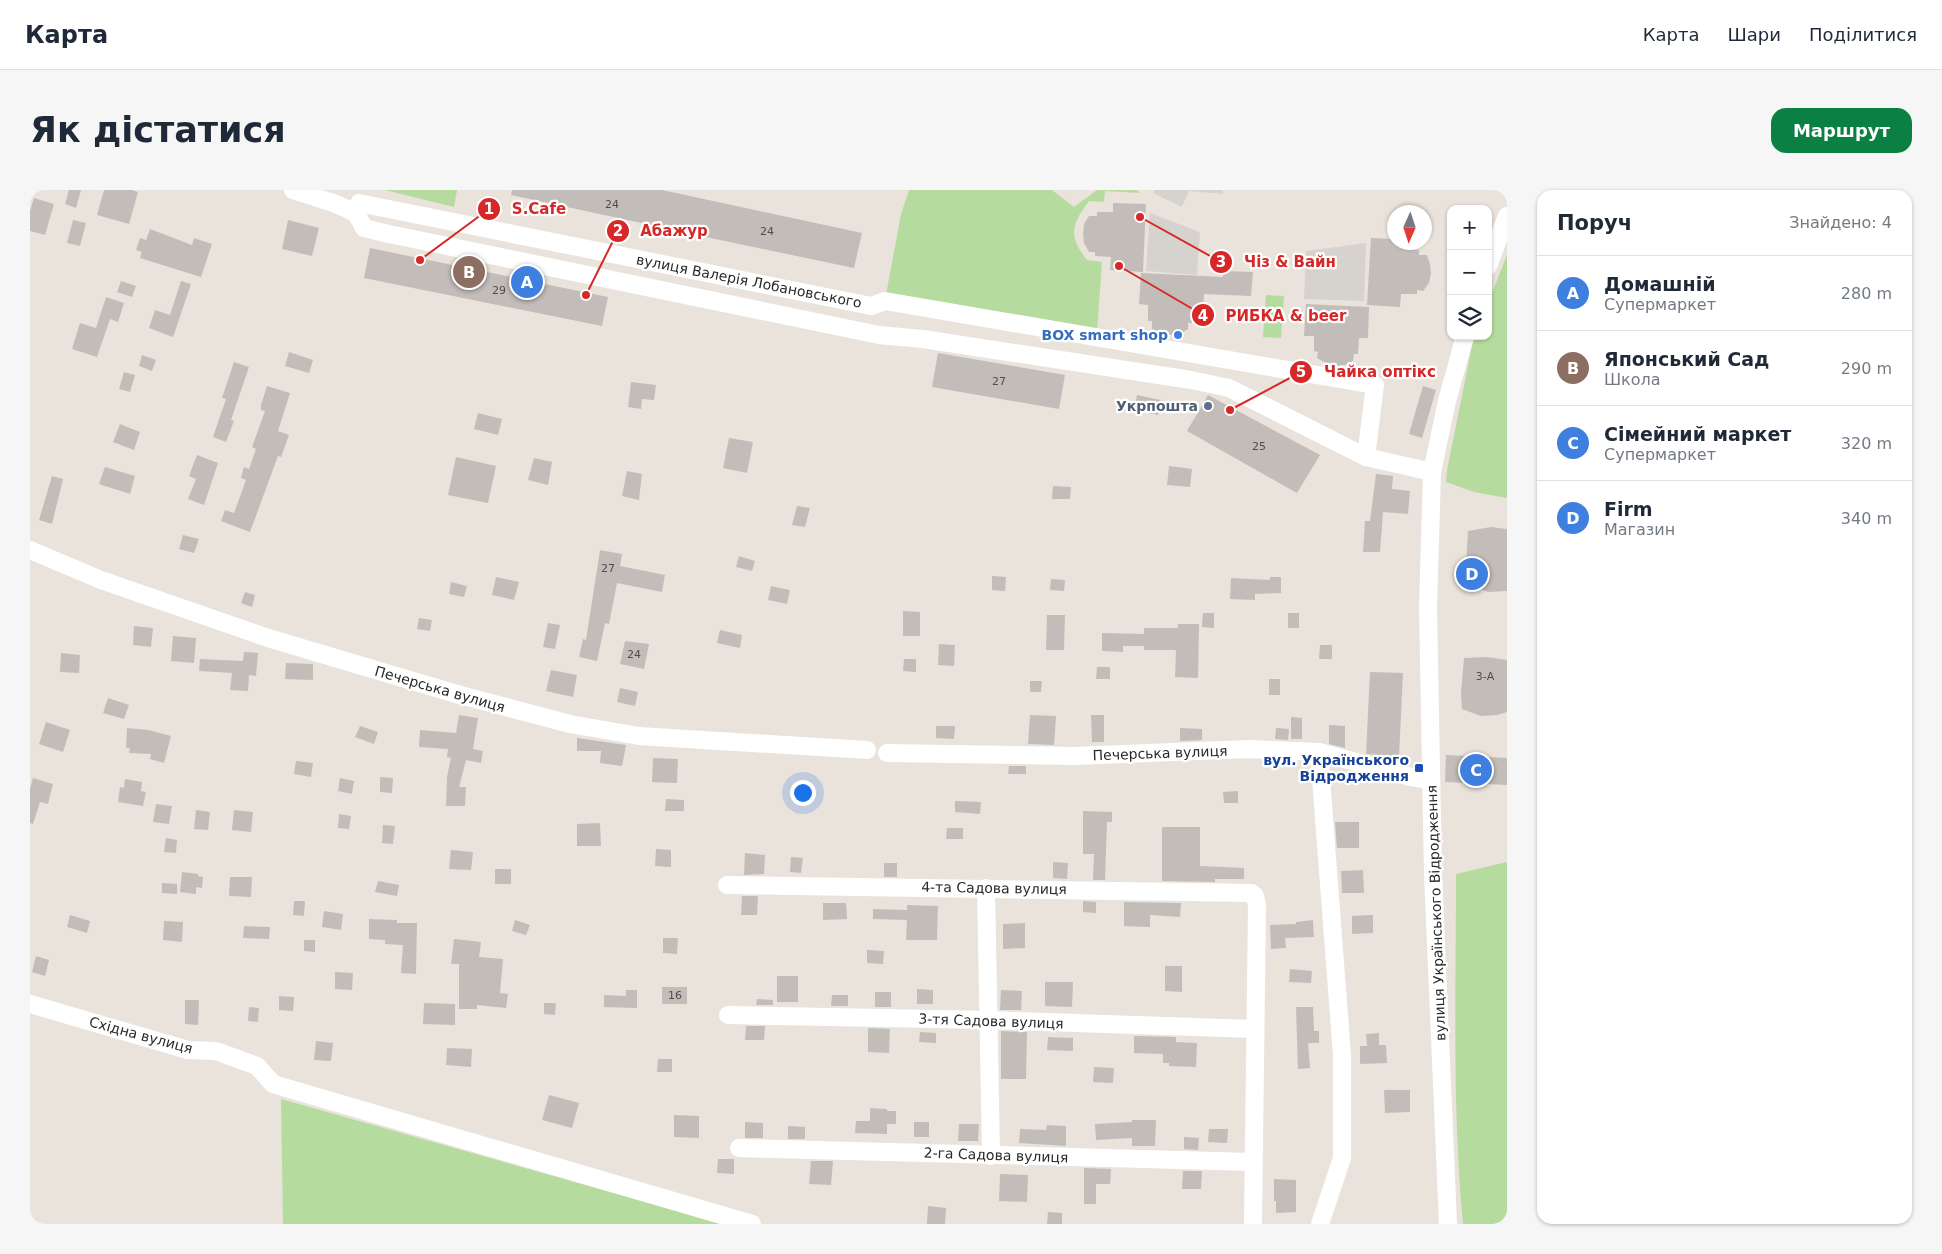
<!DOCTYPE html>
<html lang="uk">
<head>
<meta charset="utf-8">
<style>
	:root { --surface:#fff; --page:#f6f6f7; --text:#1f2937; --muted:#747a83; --line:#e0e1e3; --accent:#0b8043 }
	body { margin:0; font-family:"DejaVu Sans",sans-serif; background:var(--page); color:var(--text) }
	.controls { position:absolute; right:15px; top:15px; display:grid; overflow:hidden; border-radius:10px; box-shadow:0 1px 4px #0004 }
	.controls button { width:45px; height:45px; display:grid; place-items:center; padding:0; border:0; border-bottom:1px solid var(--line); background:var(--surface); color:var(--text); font:25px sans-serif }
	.compass { position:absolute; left:1357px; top:15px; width:45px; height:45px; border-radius:50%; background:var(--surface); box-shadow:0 1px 4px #0004; rotate:183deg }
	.you { position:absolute; left:772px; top:602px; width:18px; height:18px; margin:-12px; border:4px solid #fff; border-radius:50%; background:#1a73e8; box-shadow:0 0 0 8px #1a73e833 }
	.badge { display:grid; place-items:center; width:32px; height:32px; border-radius:50%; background:var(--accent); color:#fff; font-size:16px; font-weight:700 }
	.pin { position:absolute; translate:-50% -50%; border:2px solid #fff; box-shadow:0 1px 5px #0006 }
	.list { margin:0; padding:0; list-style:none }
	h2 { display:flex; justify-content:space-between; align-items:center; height:65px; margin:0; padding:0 20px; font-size:21px }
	h2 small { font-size:16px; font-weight:400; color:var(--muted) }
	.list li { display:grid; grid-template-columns:32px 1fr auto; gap:15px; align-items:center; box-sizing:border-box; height:75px; padding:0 20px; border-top:1px solid var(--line) }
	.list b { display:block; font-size:19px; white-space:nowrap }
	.list p { margin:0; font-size:16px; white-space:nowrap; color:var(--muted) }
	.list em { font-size:16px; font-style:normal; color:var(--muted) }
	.icon { flex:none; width:28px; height:28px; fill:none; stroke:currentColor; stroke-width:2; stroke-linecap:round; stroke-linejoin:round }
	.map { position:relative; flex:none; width:1477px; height:1034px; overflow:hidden; border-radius:15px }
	header { display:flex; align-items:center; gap:30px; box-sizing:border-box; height:70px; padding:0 25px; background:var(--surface); border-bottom:1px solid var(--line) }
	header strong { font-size:24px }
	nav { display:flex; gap:28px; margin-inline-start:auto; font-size:18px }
	.intro { display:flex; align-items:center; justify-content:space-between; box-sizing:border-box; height:120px; padding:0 30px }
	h1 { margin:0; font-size:35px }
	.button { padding:12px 22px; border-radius:15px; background:var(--accent); color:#fff; font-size:18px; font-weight:700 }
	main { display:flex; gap:30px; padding:0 30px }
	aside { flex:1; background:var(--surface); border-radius:15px; box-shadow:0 1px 4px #0004 }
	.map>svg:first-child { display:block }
</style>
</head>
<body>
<header>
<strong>Карта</strong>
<nav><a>Карта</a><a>Шари</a><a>Поділитися</a></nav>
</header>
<div class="intro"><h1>Як дістатися</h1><a class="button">Маршрут</a></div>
<main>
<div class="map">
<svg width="1477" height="1034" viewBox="0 0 1477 1034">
	<rect width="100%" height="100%" fill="#eae3dc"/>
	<g fill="#b5db9e">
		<path d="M355 0H427L424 17Z"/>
		<path d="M879 0H1022L1044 17 1067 0H1107L1110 3 1075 1 1074 12 1059 11C1041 35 1038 46 1057 70L1072 72 1067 142 856 105 871 24Z"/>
		<path d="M1477 65V308L1444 302 1416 292 1417 280 1442 156 1446 146H1458V113Z"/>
		<path d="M1236 105 1254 106 1251 148 1233 147Z"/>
		<path d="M1477 672V1034H1433C1422 918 1426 800 1426 684Z"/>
		<path d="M251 909 693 1034H253Z"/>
	</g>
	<g fill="#d6d3ce">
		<path d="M1125 0H1193V4L1159 1 1152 17 1123 3Z"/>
		<path d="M1120 23 1170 42 1167 85 1116 81Z"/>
		<path d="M1336 53 1334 111 1274 109 1276 61Z"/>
	</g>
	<g fill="#c2bdb9">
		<path d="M39 0H51L46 18 35 14Z"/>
		<path d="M74 0H102L108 2 99 34 67 25Z"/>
		<path d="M482 0H632L832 43 824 78 652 42 635 34V38L481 5Z"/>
		<path d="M4 8 24 14 15 45 0 41V21Z"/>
		<path d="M1083 13 1116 14 1113 82 1080 80 1081 67 1065 66V62H1059L1054 53 1053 44 1054 34 1059 26H1067V22H1083Z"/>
		<path d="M43 30 56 33 50 56 37 53Z"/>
		<path d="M258 30 289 38 282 66 252 59Z"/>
		<path d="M120 39 162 55 164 48 182 54 171 87 110 68 112 62 106 60 110 48 116 50Z"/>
		<path d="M1341 48 1364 49V52H1374L1373 59 1389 60V65H1397L1400 74 1401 83 1399 93 1393 101 1387 100V104H1371L1370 117 1337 115Z"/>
		<path d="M340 58 578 107 572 136 334 88Z"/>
		<path d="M1193 81 1223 82 1221 106 1174 104 1173 118 1163 117 1162 133H1158V139L1149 144 1140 145 1130 143 1122 139V131H1118V115L1109 114 1111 83 1193 87Z"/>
		<path d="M91 91 106 96 102 107 87 102Z"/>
		<path d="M151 91 161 94 143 147 119 138 125 120 140 125Z"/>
		<path d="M76 107 94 113 88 132 80 129 67 167 42 159 50 133 66 138Z"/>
		<path d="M1276 114 1339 117 1338 148H1329L1328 164H1324L1323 171 1315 175 1305 176 1296 173 1287 168 1288 162 1284 161V146H1274Z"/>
		<path d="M259 162 283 170 279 183 255 176Z"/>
		<path d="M908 163 1035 185 1029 219 902 197Z"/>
		<path d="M112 165 126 170 122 181 109 176Z"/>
		<path d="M204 172 219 177 201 230 204 231 196 252 183 247 196 209 192 208Z"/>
		<path d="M94 182 105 185 100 202 89 199Z"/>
		<path d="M601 192 626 195 624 210 612 209 611 219 598 217Z"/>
		<path d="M237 196 260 203 248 241 259 245 251 267 248 266 220 342 191 331 195 320 204 323 216 290 211 288 214 277 219 279 226 259 222 257 235 221 231 220V215Z"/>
		<path d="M1393 196 1406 200 1392 248 1379 244Z"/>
		<path d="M1107 205 1131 210 1128 225 1104 220Z"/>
		<path d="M1178 205 1290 265 1267 303 1157 241Z"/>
		<path d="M448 223 472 229 468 245 444 239Z"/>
		<path d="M90 234 110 242 104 260 83 252Z"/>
		<path d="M699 248 723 252 717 283 693 278Z"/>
		<path d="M167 265 188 273 174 315 158 309 166 289 159 286Z"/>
		<path d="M426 267 466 276 458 313 418 305Z"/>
		<path d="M504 268 522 272 518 295 498 290Z"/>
		<path d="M1139 276 1162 279 1160 297 1137 295Z"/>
		<path d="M75 277 105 286 100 304 69 294Z"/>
		<path d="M597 281 612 284 609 310 592 306Z"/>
		<path d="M1346 284 1363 286 1362 299 1380 301 1378 324 1353 322 1350 362H1333L1335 331H1340Z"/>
		<path d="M22 286 33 289 22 334 9 330Z"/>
		<path d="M1023 296 1041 297 1040 309H1022Z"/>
		<path d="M767 316 780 318 775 337 762 335Z"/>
		<path d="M1461 337 1477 339V401L1458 402 1435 393 1438 341Z"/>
		<path d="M153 345 169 349 164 363 149 359Z"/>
		<path d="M570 360 592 364 590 376 635 385 632 402 587 393 579 434 575 433 567 471 549 467 553 449 556 450Z"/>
		<path d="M709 366 725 371 722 381 706 377Z"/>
		<path d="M962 386 976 387 975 401 962 400Z"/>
		<path d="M466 387 489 392 484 410 462 405Z"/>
		<path d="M1240 387H1251V403L1225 404V410L1200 409 1201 388 1240 390Z"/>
		<path d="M1021 389 1035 390 1034 401 1020 400Z"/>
		<path d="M421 392 437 396 434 407 419 404Z"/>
		<path d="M741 396 760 400 757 414 738 410Z"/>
		<path d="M215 402 225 405 222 417 211 413Z"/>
		<path d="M873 421 890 422V446H873Z"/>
		<path d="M1173 423H1184V438L1172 437Z"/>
		<rect x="1258" y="423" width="11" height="15"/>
		<path d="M1017 425H1035L1034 460H1016Z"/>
		<path d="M389 428 402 430 400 441 387 439Z"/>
		<path d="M518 433 530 435 525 459 513 457Z"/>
		<path d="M1148 434H1169L1168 488 1145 487 1146 460H1114V456H1093V462L1072 461V443L1114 444V438H1148Z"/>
		<path d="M104 436 123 438 121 457 103 455Z"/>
		<path d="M690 440 712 445 710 458 687 453Z"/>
		<path d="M143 446 166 448 164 473 141 471Z"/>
		<path d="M595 451 619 454 614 479 590 474Z"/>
		<path d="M909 454 925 455 924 476 908 475Z"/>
		<path d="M1290 455H1302V469H1289Z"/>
		<path d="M214 462 228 463 226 486 219 485 218 501 200 500 202 483 169 481 170 469 213 471Z"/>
		<path d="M31 463 50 465 49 483 30 482Z"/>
		<path d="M1457 467 1477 470V522L1467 525 1451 526 1432 519 1431 503 1434 468Z"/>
		<path d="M874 469H886V482L873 481Z"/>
		<path d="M256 473 283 474V490L255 489Z"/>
		<path d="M1067 477H1080V489H1066Z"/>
		<path d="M521 480 547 485 543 507 516 501Z"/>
		<path d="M1340 482 1373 483 1369 567 1336 564Z"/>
		<rect x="1239" y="489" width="11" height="16"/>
		<path d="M1000 491H1012L1011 502H1000Z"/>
		<path d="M590 498 608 502 605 516 587 512Z"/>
		<path d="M78 508 99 515 94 529 73 523Z"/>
		<path d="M429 525 448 528 443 559 453 561 451 573 436 570 429 597H436L435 616H416L417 587 421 568 417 567 418 559 389 557 390 540 426 543Z"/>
		<path d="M1000 525 1026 526 1024 555 998 554Z"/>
		<path d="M1061 525H1074V552H1062Z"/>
		<path d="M1261 527 1272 528V549H1261Z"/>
		<path d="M16 532 40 540 33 562 9 554Z"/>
		<path d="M1299 535 1315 536V558L1299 554Z"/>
		<path d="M330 536 348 542 344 554 325 547Z"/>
		<path d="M906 536H925L924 549 906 548Z"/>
		<path d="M97 538 118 540 141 546 134 573 120 569 121 564 99 563 100 558H96Z"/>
		<path d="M1150 538 1172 539V550L1150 551Z"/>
		<path d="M1246 538 1259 539 1258 550 1245 549Z"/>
		<path d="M547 548 596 555 592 576 570 573 571 561H547Z"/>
		<path d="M1416 565 1477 568V595L1415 592Z"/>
		<path d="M623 568 648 569 647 593 622 592Z"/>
		<path d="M266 571 283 573 281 587 264 584Z"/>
		<path d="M979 576H996V584H978Z"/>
		<path d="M350 587 363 588 362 603 350 602Z"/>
		<path d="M3 588 23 594 18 614 10 612 3 634 0 633V599Z"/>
		<path d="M310 588 324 591 322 604 308 601Z"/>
		<path d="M95 589 112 592 111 601 116 602 113 616 88 612 90 597 94 598Z"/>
		<path d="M1208 601V613H1194L1193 602Z"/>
		<path d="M636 609 654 610V621H635Z"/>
		<path d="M925 611 951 612 950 624 925 622Z"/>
		<path d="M126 614 142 616 139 634 123 632Z"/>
		<path d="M166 620 180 622 178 640 164 639Z"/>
		<path d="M204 620 223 622 221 642 202 640Z"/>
		<path d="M1053 621 1082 622V632H1077L1075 690H1063L1064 664H1053Z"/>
		<path d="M309 624 321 626 319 639 308 638Z"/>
		<path d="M1305 632H1329V658H1307Z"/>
		<path d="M570 633 571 656H547V634Z"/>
		<path d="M353 635 365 636 363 654 352 653Z"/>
		<path d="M1132 637H1170V676L1214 678V689H1185V692L1132 691Z"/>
		<path d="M917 638H933V649H916Z"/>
		<path d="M136 648 147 650 146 663 134 662Z"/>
		<path d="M626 659 641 660V677L625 676Z"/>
		<path d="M421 660 443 662 441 680 419 679Z"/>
		<path d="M715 663 735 665 734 684 714 685Z"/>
		<path d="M761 667 773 668 771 683 760 682Z"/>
		<path d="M1023 672 1038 673 1037 689 1023 688Z"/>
		<rect x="854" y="673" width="13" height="14"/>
		<rect x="465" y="679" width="16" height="15"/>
		<path d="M1333 680 1334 703H1312L1311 681Z"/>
		<path d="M152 682 168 684V686L173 687 172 698 166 697V704L150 702Z"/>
		<path d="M200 687H222L221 707 199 706Z"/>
		<path d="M348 691 369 695 367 706 345 702Z"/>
		<path d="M132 693 147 694V704L132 703Z"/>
		<path d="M712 706H728L727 725H711Z"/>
		<path d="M264 711H275L274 726 263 725Z"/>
		<path d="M1053 711 1066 712V723L1053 722Z"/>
		<path d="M1094 712 1151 713 1150 727 1120 725V737L1094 736Z"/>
		<path d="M793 713H816L817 729 793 730Z"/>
		<path d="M877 715 908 716 907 750H876L877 730 843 729V719L877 720Z"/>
		<path d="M294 721 313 724 311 740 292 737Z"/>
		<path d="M40 725 60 731 57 743 37 737Z"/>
		<path d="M1343 725V743L1322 744V726Z"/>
		<path d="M339 729 367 730V733H387L386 784 371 783 373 755 355 754V750L339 749Z"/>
		<path d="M485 730 500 735 496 745 482 741Z"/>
		<path d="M1283 730 1284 747 1255 748 1256 758 1241 759 1240 735 1266 734V732Z"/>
		<path d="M134 731 153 732 152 752 133 750Z"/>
		<path d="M995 733V758L973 759V734Z"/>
		<path d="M214 736 240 737 239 749 213 748Z"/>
		<path d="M633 748H648L647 764 633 763Z"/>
		<path d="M424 749 451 752 449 767 473 769 470 803 478 804 476 818 447 815V819H429V774H421Z"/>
		<path d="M274 750H285V762L274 761Z"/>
		<path d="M837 760 854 761 853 774 837 773Z"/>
		<path d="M6 766 19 770 15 786 2 782Z"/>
		<path d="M1135 776H1152V802L1135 801Z"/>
		<path d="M1260 779 1282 781 1281 793 1259 792Z"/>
		<path d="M305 782 323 783 322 800 305 799Z"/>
		<rect x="747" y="786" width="21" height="26"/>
		<path d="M1015 792H1043L1042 817 1015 816Z"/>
		<rect x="632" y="797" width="25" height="17"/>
		<path d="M887 799 903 800V814H887Z"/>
		<path d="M596 800H607V818L574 817V805L596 806Z"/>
		<path d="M971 800 992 801 991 820H970Z"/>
		<rect x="845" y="802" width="16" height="15"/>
		<path d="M802 805H818V816H801Z"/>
		<path d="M249 806 264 807 263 821 249 820Z"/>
		<path d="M727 809 743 810V815H726Z"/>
		<path d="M155 810H169L168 835 155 834Z"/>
		<path d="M394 813 425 814V835L393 834Z"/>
		<path d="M514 813H526L525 825 514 824Z"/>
		<path d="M219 817 229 818 228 832 218 831Z"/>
		<path d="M1266 817H1283L1284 841H1289V853H1278L1280 878 1268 879Z"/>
		<path d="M716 836H735L734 850H715Z"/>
		<path d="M838 838 860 839 859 863 838 862Z"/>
		<path d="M971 841 997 842 996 889H971Z"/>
		<path d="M890 842 906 843V853L889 852Z"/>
		<path d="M1349 843V855H1356L1357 873 1330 874V856H1337L1336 844Z"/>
		<path d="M1104 846 1146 847V852L1167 853 1166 877 1139 876V873H1133V864L1104 863Z"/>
		<path d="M1018 847 1043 848V861L1017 860Z"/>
		<path d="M286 851 303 853 301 871 284 870Z"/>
		<path d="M417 858 442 859 441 877 416 875Z"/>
		<path d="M628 869H642V882H627Z"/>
		<path d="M1064 877 1084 878 1083 893 1063 892Z"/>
		<path d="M1354 900H1380V922L1355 923Z"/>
		<path d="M519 905 549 913 542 938 512 930Z"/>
		<path d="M840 918 857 919V921H866V934H857V944L825 943 826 931H840Z"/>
		<path d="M644 925 669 926V948L644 947Z"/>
		<path d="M1102 930H1126L1125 956H1102V948L1066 950 1065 934 1102 932Z"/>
		<path d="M715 932 733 933V948H715Z"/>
		<rect x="884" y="932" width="15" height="15"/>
		<path d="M929 934H949L948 951H928Z"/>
		<path d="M1017 935 1036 936V956L989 953 990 939 1016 940Z"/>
		<path d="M758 936 775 937V949H758Z"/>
		<path d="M1179 939H1198L1197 953 1178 952Z"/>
		<path d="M1154 947 1169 948 1168 960 1154 959Z"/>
		<path d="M688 969H704V984L687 983Z"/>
		<path d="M781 971H803L801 995 779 994Z"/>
		<path d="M1054 978 1081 979 1080 994H1066V1014H1054Z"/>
		<path d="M1153 981H1172L1171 999H1152Z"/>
		<path d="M970 984 998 985 997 1012 969 1011Z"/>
		<path d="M1244 989 1266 990V1022L1246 1023V1011H1244Z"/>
		<path d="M898 1016 916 1018 915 1034H897Z"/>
		<path d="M1018 1022 1032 1023V1034H1017Z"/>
	</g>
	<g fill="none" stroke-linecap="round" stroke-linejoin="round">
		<g stroke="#fff" stroke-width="18">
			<path d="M263 0 306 14 326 23 334 38 359 44 849 145 893 149 1161 190 1199 198 1336 267 1402 282"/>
			<path d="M326 23 329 13 841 116 855 111 1345 195 1336 267"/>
			<path d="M1458 76 1477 26"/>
			<path d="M0 360 71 390 238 448 430 505 540 534 609 546 837 560"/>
			<path d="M1289 562 1312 865V968L1290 1034"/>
			<path d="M857 563 1043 566 1219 559 1289 562 1381 587 1401 590"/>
			<path d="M697 695 1222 703 1225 706 1227 716 1223 1034"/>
			<path d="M956 698 961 966"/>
			<path d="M0 814 158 860 186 861 227 876 243 894 722 1034"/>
			<path d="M698 825 959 830 1225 839"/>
			<path d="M709 958 1223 972"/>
			<path d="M1418 1034 1403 684 1398 417 1402 282 1417 211 1435 146"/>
		</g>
	</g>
	<circle fill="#3f7fe0" stroke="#fff" stroke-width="2" cx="1148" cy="145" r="5"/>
	<circle fill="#5c6f8a" stroke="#fff" stroke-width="2" cx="1178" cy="216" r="5"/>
	<rect fill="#1a4fb4" stroke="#fff" stroke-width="2" x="1384" y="573" width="10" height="10" rx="2.5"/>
	<g text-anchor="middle" stroke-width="4.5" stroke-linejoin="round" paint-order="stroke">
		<g font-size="11" fill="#4f4e4d">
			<text x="582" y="18">24</text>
			<text x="737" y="45">24</text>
			<text x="469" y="104">29</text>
			<text x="969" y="195">27</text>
			<text x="1229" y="260">25</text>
			<text x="578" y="382">27</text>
			<text x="604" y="468">24</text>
			<text x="1455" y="490">3-А</text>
			<text x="645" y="809">16</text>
		</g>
		<g font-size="14" fill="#292929" stroke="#fff">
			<text transform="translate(719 91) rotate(11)" y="5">вулиця Валерія Лобановського</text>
			<text transform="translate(410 499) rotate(16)" y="5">Печерська вулиця</text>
			<text transform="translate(1130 563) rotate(-2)" y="5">Печерська вулиця</text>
			<text transform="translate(964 698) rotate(1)" y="5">4-та Садова вулиця</text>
			<text transform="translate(1406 723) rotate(-92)" y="5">вулиця Українського Відродження</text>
			<text transform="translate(961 831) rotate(2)" y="5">3-тя Садова вулиця</text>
			<text transform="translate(111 845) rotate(15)" y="5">Східна вулиця</text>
			<text transform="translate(966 965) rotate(2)" y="5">2-га Садова вулиця</text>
		</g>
		<g font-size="14" font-weight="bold" fill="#366cbe" stroke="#fff" text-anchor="end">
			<text x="1138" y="150">BOX smart shop</text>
		</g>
		<g font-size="14" font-weight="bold" fill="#4e5e75" stroke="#fff" text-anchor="end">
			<text x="1168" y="221">Укрпошта</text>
		</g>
		<g font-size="14" font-weight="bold" fill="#164399" stroke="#fff" text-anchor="end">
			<text x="1379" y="575">вул. Українського<tspan x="1379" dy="16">Відродження</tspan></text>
		</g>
	</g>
	<path fill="none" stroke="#d62828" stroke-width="2" d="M390 70L459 19M556 105L588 41M1110 27L1191 72M1089 76L1173 125M1200 220L1271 182"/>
	<g fill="#d62828" stroke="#fff" stroke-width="2">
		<circle cx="390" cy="70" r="5"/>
		<circle cx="556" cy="105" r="5"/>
		<circle cx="1110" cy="27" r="5"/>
		<circle cx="1089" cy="76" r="5"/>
		<circle cx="1200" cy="220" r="5"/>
		<circle cx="459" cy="19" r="12"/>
		<circle cx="588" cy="41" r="12"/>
		<circle cx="1191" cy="72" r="12"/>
		<circle cx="1173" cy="125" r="12"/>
		<circle cx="1271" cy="182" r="12"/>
	</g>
	<g font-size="15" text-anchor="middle" font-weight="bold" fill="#fff">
		<text x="459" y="24">1</text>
		<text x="588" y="46">2</text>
		<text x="1191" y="77">3</text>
		<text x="1173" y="131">4</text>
		<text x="1271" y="187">5</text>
	</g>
	<g font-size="15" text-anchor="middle" font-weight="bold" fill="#d62828" stroke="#fff" stroke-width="4.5" stroke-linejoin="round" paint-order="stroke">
		<text x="509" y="24">S.Cafe</text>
		<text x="644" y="46">Абажур</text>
		<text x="1260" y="77">Чіз &amp; Вайн</text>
		<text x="1256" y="131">РИБКА &amp; beer</text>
		<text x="1350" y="187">Чайка оптікс</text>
	</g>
</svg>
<div class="controls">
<button>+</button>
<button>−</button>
<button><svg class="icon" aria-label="layers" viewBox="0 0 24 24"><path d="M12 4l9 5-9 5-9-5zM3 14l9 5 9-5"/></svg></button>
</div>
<svg class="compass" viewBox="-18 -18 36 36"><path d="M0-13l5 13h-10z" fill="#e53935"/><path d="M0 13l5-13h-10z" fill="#747a83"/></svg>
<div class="you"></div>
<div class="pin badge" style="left:497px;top:92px;background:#3f7fe0">A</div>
<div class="pin badge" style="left:439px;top:82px;background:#8d6e63">B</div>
<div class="pin badge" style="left:1446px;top:580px;background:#3f7fe0">C</div>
<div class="pin badge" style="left:1442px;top:384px;background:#3f7fe0">D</div>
</div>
<aside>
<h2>Поруч<small>Знайдено: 4</small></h2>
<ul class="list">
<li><span class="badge" style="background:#3f7fe0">A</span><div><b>Домашній</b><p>Супермаркет</p></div><em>280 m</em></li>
<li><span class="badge" style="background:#8d6e63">B</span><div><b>Японський Сад</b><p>Школа</p></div><em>290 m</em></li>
<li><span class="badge" style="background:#3f7fe0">C</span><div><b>Сімейний маркет</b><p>Супермаркет</p></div><em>320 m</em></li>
<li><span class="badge" style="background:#3f7fe0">D</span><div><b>Firm</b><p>Магазин</p></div><em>340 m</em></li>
</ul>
</aside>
</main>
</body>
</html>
